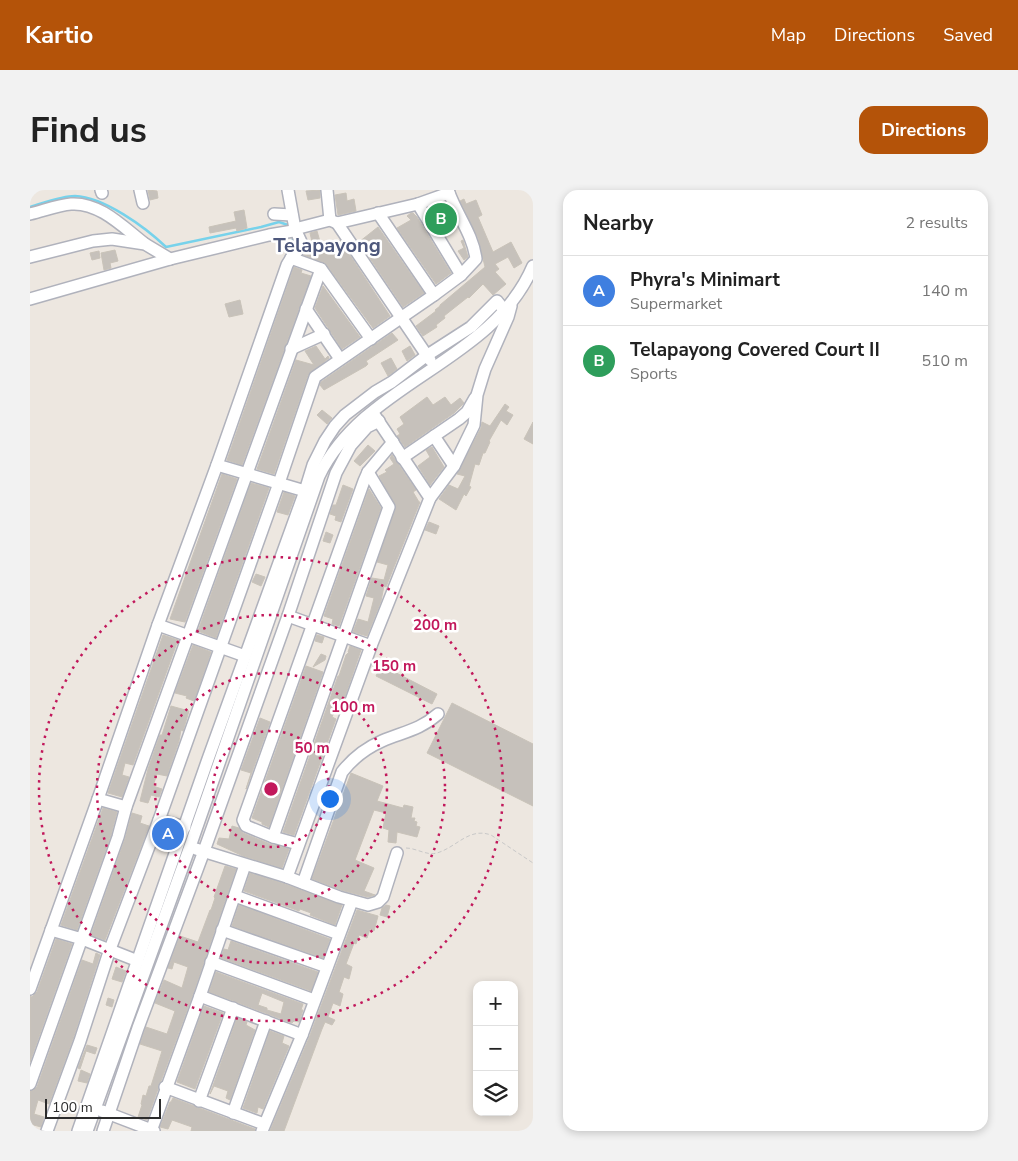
<!DOCTYPE html>
<html lang="en">
<head>
<meta charset="utf-8">
<style>
	:root { --surface:#fff; --page:#f2f2f2; --text:#222; --muted:#767676; --line:#e0e0e0; --accent:#b45309 }
	body { margin:0; font-family:"Nunito Sans",sans-serif; background:var(--page); color:var(--text) }
	.controls { position:absolute; right:15px; bottom:15px; display:grid; overflow:hidden; border-radius:10px; box-shadow:0 2px 8px #0003 }
	.controls button { width:45px; height:45px; display:grid; place-items:center; padding:0; border:0; border-bottom:1px solid var(--line); background:var(--surface); color:var(--text); font:25px sans-serif }
	.scale { position:absolute; left:15px; bottom:12px; width:116px; box-sizing:border-box; padding-left:5px; border:2px solid #2c2c2c; border-top:0; font-size:14px; line-height:18px; white-space:nowrap; color:#2c2c2c; -webkit-text-stroke:4px #fff; paint-order:stroke }
	.you { position:absolute; left:299px; top:608px; width:18px; height:18px; margin:-12px; border:4px solid #fff; border-radius:50%; background:#1a73e8; box-shadow:0 0 0 8px #1a73e833 }
	.badge { display:grid; place-items:center; width:32px; height:32px; border-radius:50%; background:var(--accent); color:#fff; font-size:16px; font-weight:700 }
	.pin { position:absolute; translate:-50% -50%; border:2px solid #fff; box-shadow:0 1px 5px #0006 }
	.list { margin:0; padding:0; list-style:none }
	h2 { display:flex; justify-content:space-between; align-items:center; height:65px; margin:0; padding:0 20px; font-size:21px }
	h2 small { font-size:16px; font-weight:400; color:var(--muted) }
	.list li { display:grid; grid-template-columns:32px 1fr auto; gap:15px; align-items:center; box-sizing:border-box; height:70px; padding:0 20px; border-top:1px solid var(--line) }
	.list b { display:block; font-size:19px; white-space:nowrap }
	.list p { margin:0; font-size:16px; white-space:nowrap; color:var(--muted) }
	.list em { font-size:16px; font-style:normal; color:var(--muted) }
	.icon { flex:none; width:28px; height:28px; fill:none; stroke:currentColor; stroke-width:2; stroke-linecap:round; stroke-linejoin:round }
	.map { position:relative; flex:none; width:503px; height:941px; overflow:hidden; border-radius:15px }
	header { display:flex; align-items:center; gap:30px; box-sizing:border-box; height:70px; padding:0 25px; background:var(--accent); color:#fff }
	header strong { font-size:24px }
	nav { display:flex; gap:28px; margin-inline-start:auto; font-size:18px }
	.intro { display:flex; align-items:center; justify-content:space-between; box-sizing:border-box; height:120px; padding:0 30px }
	h1 { margin:0; font-size:35px }
	.button { padding:12px 22px; border-radius:15px; background:var(--accent); color:#fff; font-size:18px; font-weight:700 }
	main { display:flex; gap:30px; padding:0 30px }
	aside { flex:1; background:var(--surface); border-radius:15px; box-shadow:0 2px 8px #0003 }
	.map>svg:first-child { display:block }
</style>
</head>
<body>
<header>
<strong>Kartio</strong>
<nav><a>Map</a><a>Directions</a><a>Saved</a></nav>
</header>
<div class="intro"><h1>Find us</h1><a class="button">Directions</a></div>
<main>
<div class="map">
<svg width="503" height="941" viewBox="0 0 503 941">
	<rect width="100%" height="100%" fill="#ede7e0"/>
	<g fill="none" stroke-linecap="round" stroke-linejoin="round">
		<g stroke="#77d2eb" stroke-width="2.5">
			<path d="M0 17C14 13 31 6 45 6 74 7 115 37 136 57L231 37 249 32 258 35"/>
			<path d="M258 64 263 49"/>
		</g>
	</g>
	<g fill="#c6c1bb" stroke="#c9c3b9" fill-rule="evenodd">
		<path d="M118 0 127 1 128 8 120 10Z"/>
		<path d="M290 0V8L278 10 276 1Z"/>
		<path d="M316 3 317 11 324 9 326 21 308 25 305 5Z"/>
		<path d="M434 9 436 14 446 10 452 25 448 27 463 62 481 52 492 73 484 78 478 67 465 74 469 79 465 82 476 94 463 105 453 94 439 108 438 107 414 126 415 128 406 135 407 137 393 146 386 136 406 121 405 120 410 116V115L455 77 448 48 430 11Z"/>
		<path d="M214 20 217 38 207 41 206 38 180 43 179 37 206 31 204 22Z"/>
		<path d="M413 20 418 34 411 37 403 25Z"/>
		<path d="M381 23H383L387 27 421 83 406 94 367 38 381 30 377 26Z"/>
		<path d="M348 37 394 103 373 117 329 52Z"/>
		<path d="M287 41 293 62 310 50 360 126 343 138 296 74 274 65 277 60H279L282 52 280 43Z"/>
		<path d="M433 50 438 67 434 70 428 61 434 58 431 51Z"/>
		<path d="M85 60 88 71 80 73 81 78 74 80 71 63Z"/>
		<path d="M69 61 70 68 62 70 60 63Z"/>
		<path d="M264 77 272 80 271 83 281 86 212 275 197 270Z"/>
		<path d="M293 96 330 147 312 159 285 118Z"/>
		<path d="M210 110 213 124 199 127 195 114Z"/>
		<path d="M362 143 368 150 336 171 338 174 336 176 294 200 290 195 291 192Z"/>
		<path d="M286 156 295 169 298 166 299 168 278 185 244 284 227 279 266 170 284 175 275 161Z"/>
		<path d="M380 156 385 165 377 171 372 161Z"/>
		<path d="M361 168 367 179 358 186 351 173Z"/>
		<path d="M397 207 403 215 415 207 421 215 430 208 434 213 424 223 375 257 367 246 370 244 367 239 374 234 370 227Z"/>
		<path d="M475 214 479 217 476 221 483 225 477 235 471 230 459 251 460 252 455 263H453L449 275 445 274 439 296 441 297 436 306 434 304 426 320 409 309 419 295 428 299 435 286 427 284 451 238 452 232 460 236Z"/>
		<path d="M292 220 302 228 297 234 287 225Z"/>
		<path d="M503 232V254L494 249Z"/>
		<path d="M338 255 345 261 330 276 324 271Z"/>
		<path d="M402 257 414 277 400 295 388 276 400 267 396 260Z"/>
		<path d="M362 265 386 300 383 302 389 312H390L356 397 354 396 351 411 337 446 323 442 328 429 338 432 344 408 336 406 342 388 354 390 358 375 347 372 366 317 349 286 357 282 355 280 364 274 360 268Z"/>
		<path d="M192 284 207 289 155 432 140 429Z"/>
		<path d="M221 293 239 298 186 448 168 441Z"/>
		<path d="M313 295 323 299 311 332 305 330 306 326 300 324 303 315H306Z"/>
		<path d="M339 299 351 318 309 436 302 434 303 429 294 426Z"/>
		<path d="M254 302 265 306 258 325 247 322Z"/>
		<path d="M399 332 409 336 406 344 395 340Z"/>
		<path d="M296 342 303 345 300 353 293 351Z"/>
		<path d="M226 384 235 387 231 396 222 392Z"/>
		<path d="M133 445 148 450 103 575 95 573 92 585 99 587 92 607 78 603Z"/>
		<path d="M287 445 294 447 292 453 285 451Z"/>
		<path d="M163 455 181 462 164 511 156 508 157 506 145 503Z"/>
		<path d="M320 456 331 460 311 518 307 516 302 527 306 529 264 645 253 642 308 486H309L316 465 319 462H318Z"/>
		<path d="M291 464 296 466 295 470 283 477Z"/>
		<path d="M351 475 407 504 402 514 346 486Z"/>
		<path d="M276 476 293 482 239 637 232 634V632L222 628Z"/>
		<path d="M422 513 503 554V616L397 563Z"/>
		<path d="M141 516 159 521 153 541 151 540 149 551 137 586 127 584 123 596 132 599 129 607 121 605 118 613 110 611 118 579 130 545H132Z"/>
		<path d="M230 528 240 532 216 599 221 583 211 580Z"/>
		<path d="M321 583 353 596 347 611 373 618 374 615 383 617 381 628H385L384 631 387 632 386 636 390 637 387 647 367 642 366 653 358 652 359 640 353 638 356 623 344 620 325 670 344 678 334 701 345 705 338 707 311 700 282 689Z"/>
		<path d="M73 618 87 622 81 645 47 740 31 735Z"/>
		<path d="M102 623 112 626 110 633 119 636 75 750 61 745 95 649Z"/>
		<path d="M202 636 209 638 213 643 240 654 259 659 252 678 213 666 187 654 189 648 199 649Z"/>
		<path d="M134 639 145 642 141 652 130 649Z"/>
		<path d="M195 676 206 679 163 804 131 891 128 895V899L117 930 108 927 112 915 111 914 113 905 116 906 119 896H121L132 861 110 854 116 837 137 844 145 821 125 813 134 790 152 798 158 777 144 772 142 779 138 778 150 746 168 752 180 720H181L185 708 184 707Z"/>
		<path d="M220 683 255 694 312 715 305 735 280 725 281 723 270 719 269 721 214 701Z"/>
		<path d="M209 715 300 749 293 768 202 736Z"/>
		<path d="M356 715 360 716 357 727 350 725 352 718Z"/>
		<path d="M327 720 348 726 344 741 340 739 337 748 329 745 326 754 324 753 316 774 322 777 319 789 314 787 309 802 313 804 310 816 303 813 298 827 305 830 302 835 295 832 292 839 254 941H240L279 848Z"/>
		<path d="M26 749 42 754 0 872V806L2 807 7 802Z"/>
		<path d="M201 751 288 782 281 801 191 768 194 759 198 760Z"/>
		<path d="M66 763 70 765 43 849 19 914 8 910 4 924 14 927 11 937 0 934V901L4 900 7 897 52 770 63 774Z"/>
		<path d="M86 777 96 781 92 792 82 789Z"/>
		<path d="M186 782 273 814 271 820H273L269 832 264 831 262 833 179 802ZM232 803 254 812 251 824 237 820V818L228 815Z"/>
		<path d="M78 808 84 810 82 817 76 815Z"/>
		<path d="M174 816 193 823 165 899 147 892Z"/>
		<path d="M207 828 217 832 216 835 225 840 200 910 196 908 198 901 184 896 180 904Z"/>
		<path d="M240 841 254 846 252 853 259 856 233 919 228 917 227 923 213 918Z"/>
		<path d="M57 855 67 858 65 864 56 861 50 879 48 878Z"/>
		<path d="M51 880 60 884 57 893 48 891Z"/>
		<path d="M143 908 225 939V941H161L162 937 142 930 138 939 130 937 140 912H141Z"/>
	</g>
	<g fill="none" stroke-linecap="round" stroke-linejoin="round">
		<g stroke="#b0b2bc" stroke-width="14">
			<g id="minor">
				<path d="M71 0 72 3"/>
				<path d="M110 0 113 13"/>
				<path d="M297 0 300 30"/>
				<path d="M388 14 431 85"/>
				<path d="M348 23 404 105"/>
				<path d="M0 24C13 21 28 15 41 14 70 12 94 38 115 54"/>
				<path d="M244 24 262 25"/>
				<path d="M307 33 400 170"/>
				<path d="M0 67 63 51 82 49 115 54 140 69 239 45 263 41 265 39 300 30 307 33 388 14 419 3"/>
				<path d="M261 68 291 79 341 149"/>
				<path d="M0 109 140 69"/>
				<path d="M276 119 310 169"/>
				<path d="M261 159 294 144"/>
				<path d="M345 226 400 308"/>
				<path d="M404 246 424 276"/>
				<path d="M372 268 429 229 437 222 445 208"/>
				<path d="M187 275 275 301"/>
				<path d="M258 426 341 456"/>
				<path d="M128 435 215 466"/>
				<path d="M68 609 96 617"/>
				<path d="M129 630 155 637"/>
				<path d="M243 647 359 317 338 282"/>
				<path d="M268 654 243 647 216 636 213 630 334 291 338 282 363 252"/>
				<path d="M166 659 257 687 309 707 338 715 348 712 353 707 367 663"/>
				<path d="M257 687 341 456 400 308 424 276 444 235 447 205 455 179 478 127 481 116"/>
				<path d="M273 693 312 582C323 568 336 558 352 551 373 542 390 540 408 524"/>
				<path d="M205 706 309 744"/>
				<path d="M21 740 52 749 108 771"/>
				<path d="M192 740 297 777"/>
				<path d="M181 772 284 810"/>
				<path d="M0 799 68 609 128 435 187 275 257 75C261 67 268 62 272 54L265 39 258 0"/>
				<path d="M170 806 272 845"/>
				<path d="M0 894 88 647 96 617 291 79"/>
				<path d="M135 897 234 934"/>
				<path d="M169 911 203 818"/>
				<path d="M72 921 124 941"/>
				<path d="M203 923 236 831"/>
				<path d="M17 941 50 851 80 759 129 630 249 293 285 187 404 105 431 85 446 69C443 44 426 24 418 0"/>
				<path d="M48 941 178 569 275 301 283 275 295 251 305 236 315 225 345 202 362 192 396 166 441 137 467 111 475 121"/>
				<path d="M57 941 162 651 289 286C335 191 462 173 503 76"/>
				<path d="M73 941 108 838 174 661 258 426 306 283 321 255 337 237 349 231"/>
				<path d="M121 941 170 806 215 675"/>
				<path d="M232 941 272 845 322 711"/>
			</g>
		</g>
		<path stroke="#c8c8c8" stroke-width="1" stroke-dasharray="4 2.5" stroke-linecap="butt" d="M376 658C386 658 397 666 407 663 427 657 439 637 461 645L503 673"/>
		<use href="#minor" stroke="#fff" stroke-width="11"/>
	</g>
	<g fill="none" stroke="#c2185b" stroke-width="2.5" stroke-dasharray="2.5 5">
		<circle cx="241" cy="599" r="58"/>
		<circle cx="241" cy="599" r="116"/>
		<circle cx="241" cy="599" r="174"/>
		<circle cx="241" cy="599" r="232"/>
	</g>
	<g text-anchor="middle" stroke-width="5" stroke-linejoin="round" paint-order="stroke">
		<g font-size="20" font-weight="bold" fill="#4e587c" stroke="#fff">
			<text x="297" y="62">Telapayong</text>
		</g>
	</g>
	<circle cx="241" cy="599" r="8" fill="#c2185b" stroke="#fff" stroke-width="2.5"/>
	<g font-size="15" text-anchor="middle" font-weight="bold" fill="#c2185b" stroke="#fff" stroke-width="5" stroke-linejoin="round" paint-order="stroke">
		<text x="405" y="440">200 m</text>
		<text x="364" y="481">150 m</text>
		<text x="323" y="522">100 m</text>
		<text x="282" y="563">50 m</text>
	</g>
</svg>
<div class="controls">
<button>+</button>
<button>−</button>
<button><svg class="icon" aria-label="layers" viewBox="0 0 24 24"><path d="M12 4l9 5-9 5-9-5zM3 14l9 5 9-5"/></svg></button>
</div>
<div class="scale">100 m</div>
<div class="you"></div>
<div class="pin badge" style="left:138px;top:644px;background:#3f7fe0">A</div>
<div class="pin badge" style="left:411px;top:29px;background:#2e9e5b">B</div>
</div>
<aside>
<h2>Nearby<small>2 results</small></h2>
<ul class="list">
<li><span class="badge" style="background:#3f7fe0">A</span><div><b>Phyra's Minimart</b><p>Supermarket</p></div><em>140 m</em></li>
<li><span class="badge" style="background:#2e9e5b">B</span><div><b>Telapayong Covered Court II</b><p>Sports</p></div><em>510 m</em></li>
</ul>
</aside>
</main>
</body>
</html>
